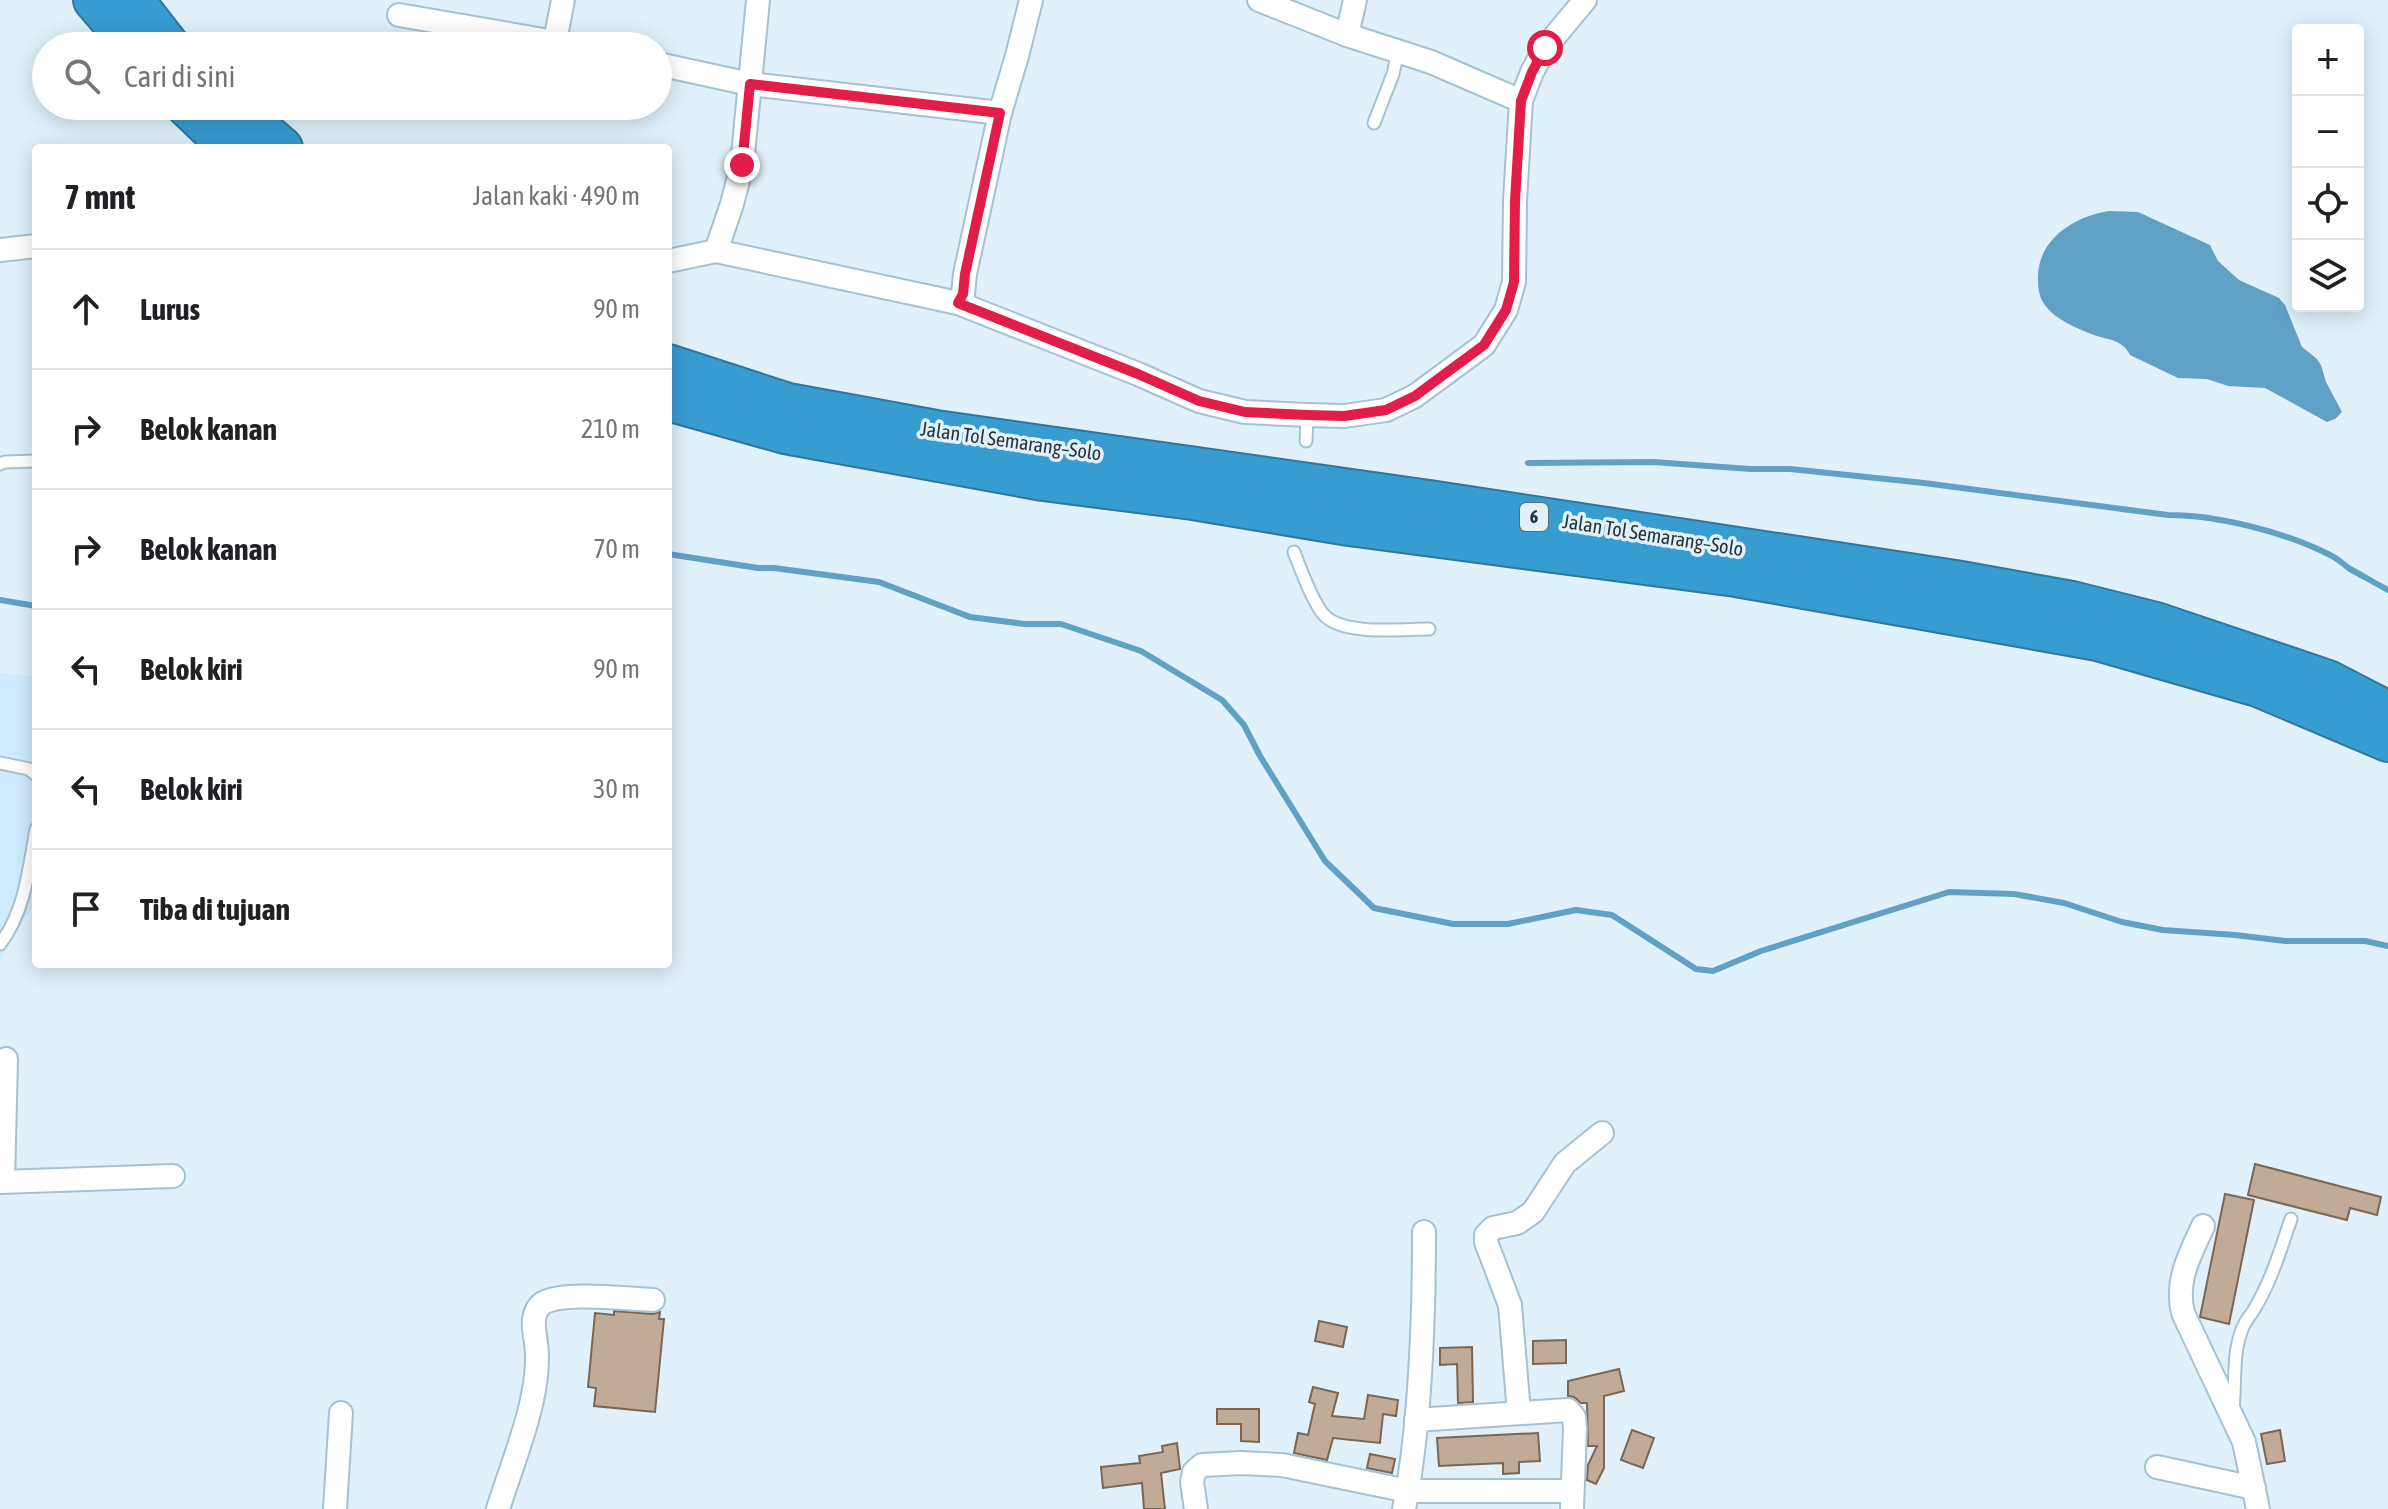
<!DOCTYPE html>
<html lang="id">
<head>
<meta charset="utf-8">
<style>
	:root { --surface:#fff; --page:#f2f2f2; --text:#202124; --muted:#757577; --line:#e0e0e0 }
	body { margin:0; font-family:"Asap Condensed",sans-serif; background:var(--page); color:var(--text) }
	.controls { position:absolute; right:24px; top:24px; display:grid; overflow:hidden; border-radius:8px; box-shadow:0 4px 20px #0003 }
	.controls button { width:72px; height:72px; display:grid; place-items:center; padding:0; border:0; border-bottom:2px solid var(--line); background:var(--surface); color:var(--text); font:40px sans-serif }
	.stop { position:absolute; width:24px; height:24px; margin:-18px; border:6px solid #e11d48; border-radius:50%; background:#fff }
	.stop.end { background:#e11d48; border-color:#fff; box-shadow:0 2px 8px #0008 }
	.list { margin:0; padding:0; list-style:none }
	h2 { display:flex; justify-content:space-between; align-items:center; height:104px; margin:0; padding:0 32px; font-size:34px }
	h2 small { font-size:26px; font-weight:400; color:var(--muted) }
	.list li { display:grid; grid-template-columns:52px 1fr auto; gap:24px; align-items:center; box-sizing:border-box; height:120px; padding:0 32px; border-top:2px solid var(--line) }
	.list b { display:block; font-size:30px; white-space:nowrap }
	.list em { font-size:26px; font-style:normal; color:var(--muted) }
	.icon { flex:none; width:44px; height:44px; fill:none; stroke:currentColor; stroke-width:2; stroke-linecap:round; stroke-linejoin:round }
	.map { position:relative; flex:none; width:2388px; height:1509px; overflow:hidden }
	.search { position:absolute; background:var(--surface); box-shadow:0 4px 20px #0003; left:32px; top:32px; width:640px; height:88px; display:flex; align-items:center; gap:20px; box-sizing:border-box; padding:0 28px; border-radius:44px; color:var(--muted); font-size:30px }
	.panel { position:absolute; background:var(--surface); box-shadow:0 4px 20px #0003; left:32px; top:144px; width:640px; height:824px; border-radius:8px }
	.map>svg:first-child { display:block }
</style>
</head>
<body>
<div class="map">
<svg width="2388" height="1509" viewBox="0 0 2388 1509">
	<rect width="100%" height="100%" fill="#e0f1fb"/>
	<path fill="#cfebfd" d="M0 673 36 677V902L17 930 0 961Z"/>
	<path fill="#61a1c6" d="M2109 211 2138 212 2210 245 2218 261 2239 280 2279 298 2285 305 2302 347 2316 358 2321 365 2326 382 2342 412 2335 419 2327 422 2265 388 2228 386 2207 379 2178 378 2130 355C2123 340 2109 340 2094 335 2080 330 2060 321 2050 311 2039 300 2038 291 2038 277 2038 239 2075 216 2109 211Z"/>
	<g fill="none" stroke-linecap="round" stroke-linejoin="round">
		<g stroke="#61a1c6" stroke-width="6">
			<path d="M1528 463 1653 462 1750 469H1790L1924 483 2168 515C2217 515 2285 532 2330 555 2337 558 2343 564 2350 569 2363 576 2375 583 2388 590"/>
			<path d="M668 554 758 568H774L879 582 970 617 1025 624H1061L1141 651 1222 700 1244 725 1260 756 1325 861 1374 908 1453 924H1508L1576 910 1612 915 1696 969 1713 971 1761 951 1949 892 2014 894 2064 903 2122 922 2163 930 2235 935 2285 941H2365L2388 946"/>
			<path d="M0 600 36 606"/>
		</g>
	</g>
	<g fill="#c1ab97" stroke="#7a6654" stroke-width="2">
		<path d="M2255 1164 2381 1197 2377 1215 2350 1208 2347 1220 2248 1195Z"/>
		<path d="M2225 1194 2254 1200 2229 1324 2200 1317Z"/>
		<path d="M614 1311 652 1314 660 1312 659 1319H664L655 1412 594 1406 596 1388 588 1387 595 1313 614 1315Z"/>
		<path d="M1319 1321 1347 1327 1343 1347 1315 1341Z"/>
		<path d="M1566 1340V1363L1533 1364V1341Z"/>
		<path d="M1472 1347 1473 1402 1458 1403 1457 1364 1440 1365V1348Z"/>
		<path d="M1619 1369 1624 1391 1604 1396V1468L1596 1484 1587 1480 1588 1465 1597 1446H1588L1587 1403H1581L1574 1397 1568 1396V1381Z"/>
		<path d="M1313 1387 1338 1393 1332 1416 1364 1419 1368 1395 1398 1400 1396 1416 1383 1414 1380 1443 1333 1438 1327 1460 1294 1453 1298 1433 1308 1435 1315 1404 1309 1402Z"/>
		<path d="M1217 1409H1259V1442L1241 1441V1424H1217Z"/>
		<path d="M1632 1430 1654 1438 1643 1468 1621 1460Z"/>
		<path d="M2280 1430 2285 1461 2267 1464 2261 1434Z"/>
		<path d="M1538 1433 1540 1461 1519 1462V1473L1503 1474V1463L1439 1466 1437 1438Z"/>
		<path d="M1177 1443 1180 1469 1161 1473 1165 1509H1144L1142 1483 1103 1488 1101 1467 1140 1463 1139 1456 1163 1452 1162 1446Z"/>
		<path d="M1370 1454 1395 1459 1392 1473 1367 1468Z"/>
	</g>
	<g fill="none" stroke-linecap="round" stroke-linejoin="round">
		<g stroke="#a6c1d2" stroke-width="15">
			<g id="lane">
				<path d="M1374 123 1393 74 1398 51"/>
				<path d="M1306 441 1307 415"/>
				<path d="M0 464 5 462 36 461"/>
				<path d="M1294 552C1300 568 1313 603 1324 615 1344 636 1401 629 1429 629"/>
				<path d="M0 763 29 769 36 775"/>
				<path d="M0 944C25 912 29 868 36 829"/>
				<path d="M2233 1408C2236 1382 2232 1352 2243 1327 2246 1320 2252 1314 2256 1306 2272 1279 2281 1248 2291 1219"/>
			</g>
		</g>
		<g stroke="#a6c1d2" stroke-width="26">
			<g id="street">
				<path d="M1259 0 1347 35 1431 62 1521 101"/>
				<path d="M399 15 578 46"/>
				<path d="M1347 35 1355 0"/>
				<path d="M555 41 563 0"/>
				<path d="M658 64 750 84 1000 113"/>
				<path d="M0 250 36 246"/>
				<path d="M716 251 958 303 963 294 965 274 1000 113 1017 56 1031 0"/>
				<path d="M668 261 716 251 732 204 742 165 758 0"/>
				<path d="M958 303 1138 374 1199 401 1245 412 1307 415 1344 416 1386 410 1415 396 1484 345 1506 310 1514 282 1515 201 1521 101 1532 72 1545 48 1585 0"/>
				<path d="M0 1182 173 1176"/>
				<path d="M3 1182 6 1059"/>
				<path d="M2203 1226C2190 1255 2175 1280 2183 1313L2244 1442 2258 1509"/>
				<path d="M1519 1413 1510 1305 1486 1242V1235L1493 1228 1517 1223 1533 1212 1565 1163 1602 1133"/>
				<path d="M1416 1420 1568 1410 1574 1417 1575 1429 1572 1509"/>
				<path d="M2157 1467 2254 1488"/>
				<path d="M335 1509 341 1413"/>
				<path d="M498 1509C513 1460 543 1393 536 1343 534 1330 530 1312 543 1303 564 1291 628 1299 653 1300"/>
				<path d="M1196 1509 1192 1482 1194 1472 1202 1465 1241 1463 1282 1465 1408 1491H1572"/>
				<path d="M1404 1509C1421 1423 1424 1320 1424 1232"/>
			</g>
		</g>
		<g stroke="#31779b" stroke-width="44">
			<g id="highway">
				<path d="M94 0 133 46"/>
				<path d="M133 0 169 46"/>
				<path d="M187 106 231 148"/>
				<path d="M233 106 282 148"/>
				<path d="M668 365 788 404 936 431 1429 501 1955 581 2072 602 2156 623 2328 681 2388 712"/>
				<path d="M668 400 785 433 1043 480 1193 499 1349 525 1736 576 2098 640 2258 686 2388 741"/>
			</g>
		</g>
		<use href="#lane" stroke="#fff" stroke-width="11"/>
		<use href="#street" stroke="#fff" stroke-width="22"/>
		<use href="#highway" stroke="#379cd0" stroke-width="40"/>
	</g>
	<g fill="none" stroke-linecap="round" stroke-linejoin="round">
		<path stroke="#e11d48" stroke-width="10" d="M742 165 750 84 1000 113 965 274 963 294 958 303 1138 374 1199 401 1245 412 1307 415 1344 416 1386 410 1415 396 1484 345 1506 310 1514 282 1515 201 1521 101 1532 72 1545 48"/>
	</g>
	<g text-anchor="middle" stroke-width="7" stroke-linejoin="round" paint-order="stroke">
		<rect fill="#e0f1fb" stroke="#5e6b73" stroke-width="2" x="1520" y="503" width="28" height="28" rx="6"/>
		<g font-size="18" font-weight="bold" fill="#273239">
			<text x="1534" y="523">6</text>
		</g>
		<g font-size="20" fill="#273239" stroke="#e0f1fb">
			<text transform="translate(1011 441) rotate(8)" y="7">Jalan Tol Semarang–Solo</text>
			<text transform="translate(1653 535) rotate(9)" y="7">Jalan Tol Semarang–Solo</text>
		</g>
	</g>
</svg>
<div class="controls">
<button>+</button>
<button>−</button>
<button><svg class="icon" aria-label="locate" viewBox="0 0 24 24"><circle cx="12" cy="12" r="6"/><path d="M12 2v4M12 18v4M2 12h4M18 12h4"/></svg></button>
<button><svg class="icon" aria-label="layers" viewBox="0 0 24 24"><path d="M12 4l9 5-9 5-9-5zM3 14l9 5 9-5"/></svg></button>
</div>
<div class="stop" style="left:1545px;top:48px"></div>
<div class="stop end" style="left:742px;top:165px"></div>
<div class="search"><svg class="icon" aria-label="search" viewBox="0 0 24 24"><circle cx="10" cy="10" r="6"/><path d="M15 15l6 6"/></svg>Cari di sini</div>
<section class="panel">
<h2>7 mnt<small>Jalan kaki · 490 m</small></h2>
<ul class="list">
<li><svg class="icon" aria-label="ahead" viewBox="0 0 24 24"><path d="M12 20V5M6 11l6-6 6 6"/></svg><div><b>Lurus</b></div><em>90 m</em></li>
<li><svg class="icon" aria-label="right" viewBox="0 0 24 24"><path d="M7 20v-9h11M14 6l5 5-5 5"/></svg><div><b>Belok kanan</b></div><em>210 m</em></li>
<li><svg class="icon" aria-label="right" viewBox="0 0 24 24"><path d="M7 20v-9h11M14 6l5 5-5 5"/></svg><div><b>Belok kanan</b></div><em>70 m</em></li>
<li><svg class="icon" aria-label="left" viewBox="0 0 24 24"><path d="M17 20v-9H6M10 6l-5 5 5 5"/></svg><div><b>Belok kiri</b></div><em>90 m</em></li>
<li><svg class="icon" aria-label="left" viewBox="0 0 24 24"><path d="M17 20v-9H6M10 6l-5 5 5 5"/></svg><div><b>Belok kiri</b></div><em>30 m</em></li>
<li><svg class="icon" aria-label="arrive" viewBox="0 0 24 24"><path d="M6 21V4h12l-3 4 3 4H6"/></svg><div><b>Tiba di tujuan</b></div></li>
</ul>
</section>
</div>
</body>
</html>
